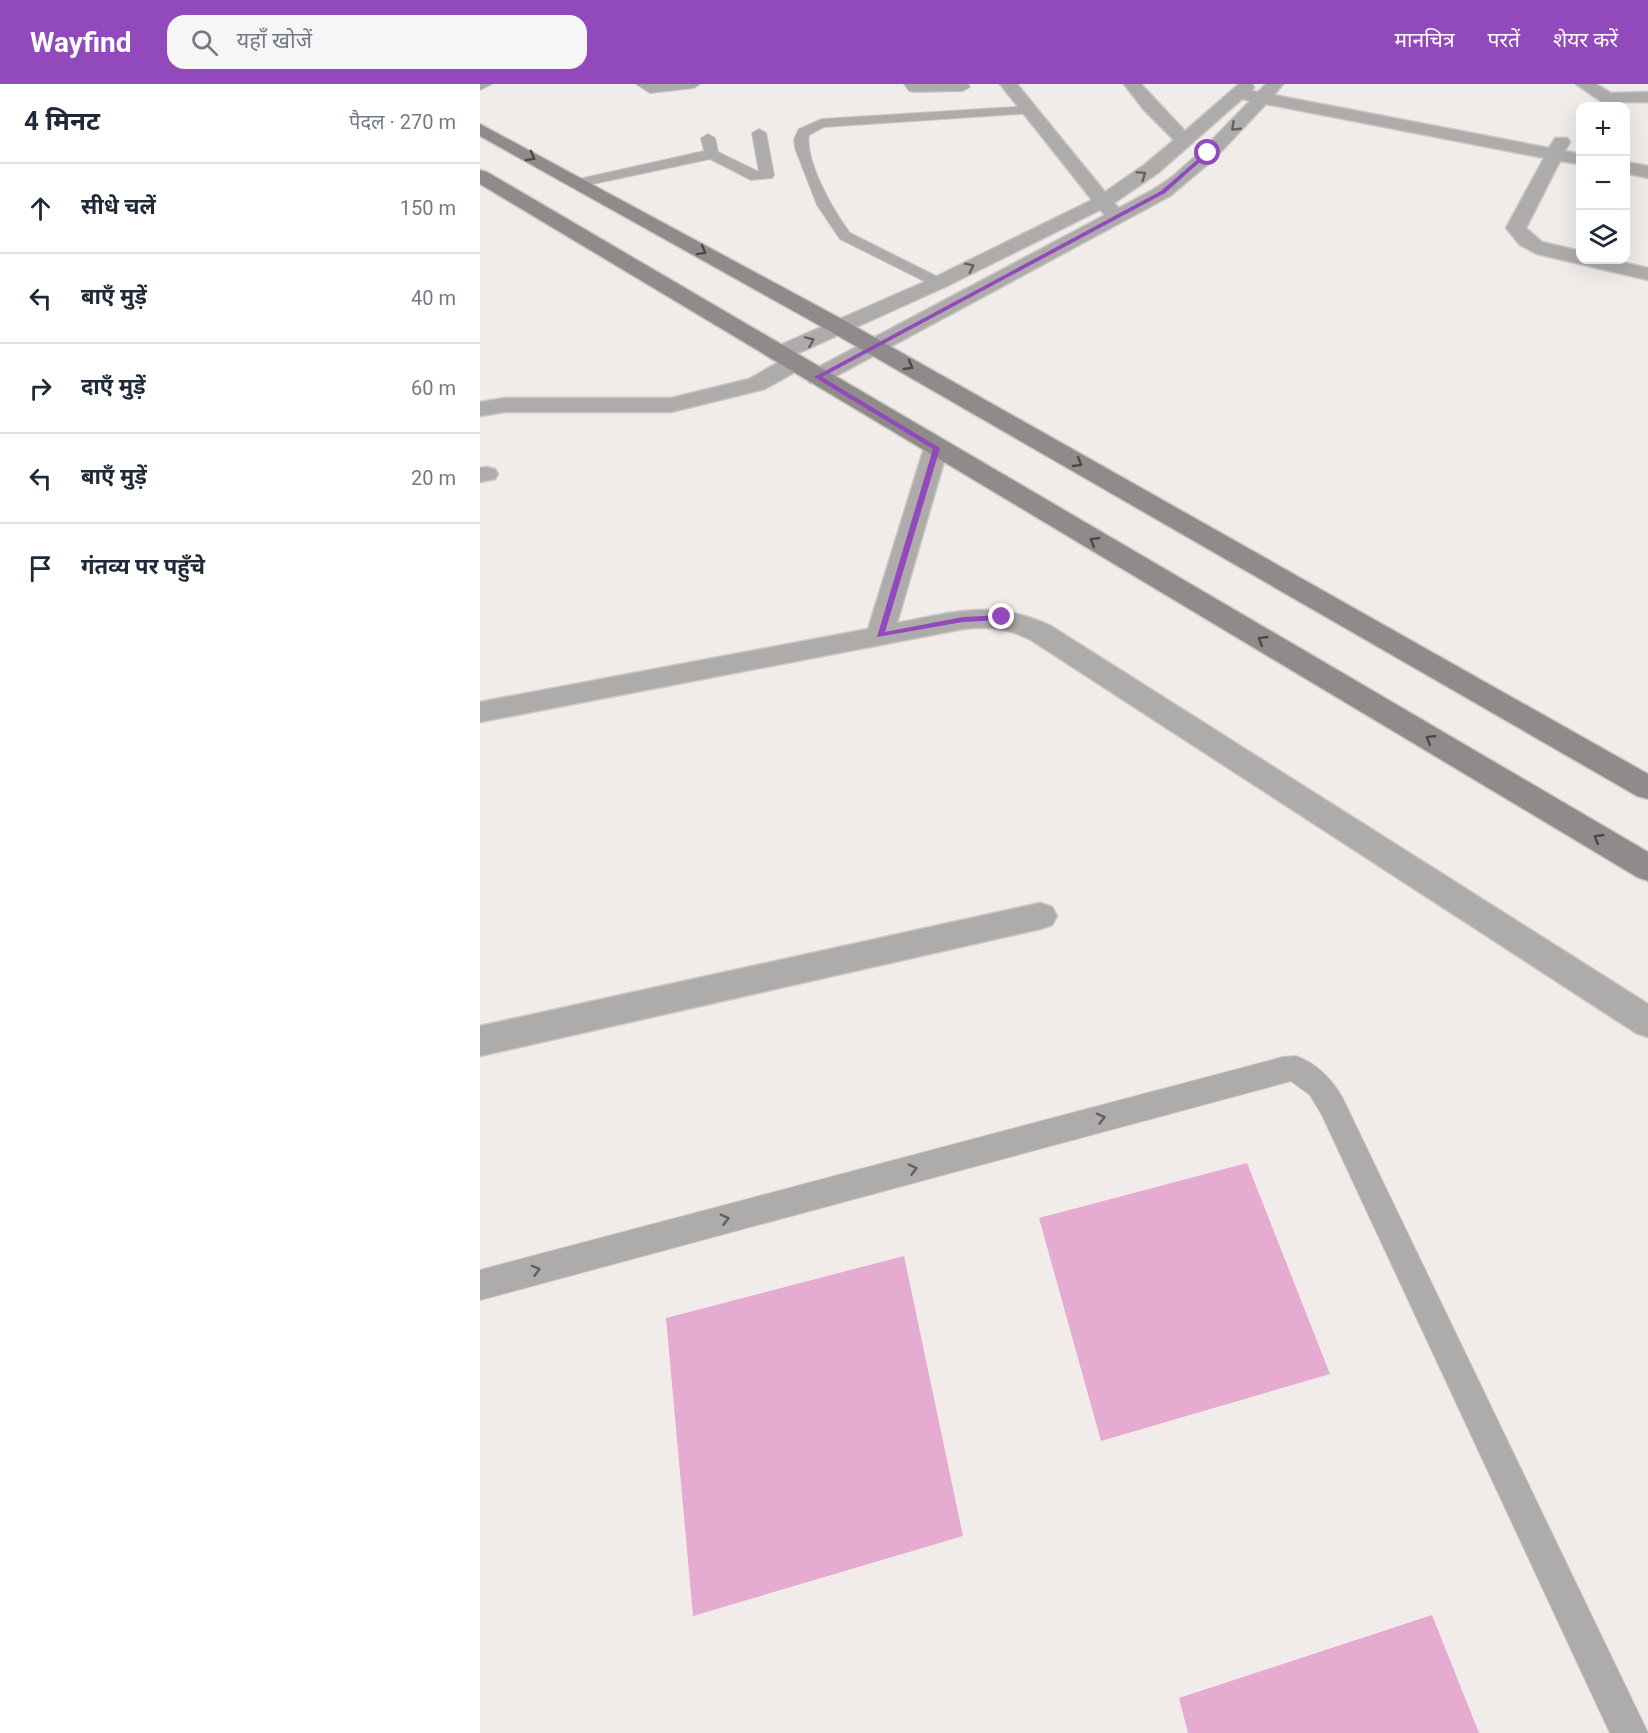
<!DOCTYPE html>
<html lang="hi">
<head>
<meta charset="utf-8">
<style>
	:root { --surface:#fff; --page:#f6f6f7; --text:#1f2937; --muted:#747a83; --line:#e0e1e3; --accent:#9249bc }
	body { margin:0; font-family:Roboto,"Noto Sans Devanagari",sans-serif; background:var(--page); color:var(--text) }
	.controls { position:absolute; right:18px; top:18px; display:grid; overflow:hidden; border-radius:12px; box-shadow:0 6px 24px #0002 }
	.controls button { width:54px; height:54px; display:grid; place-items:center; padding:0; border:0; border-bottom:2px solid var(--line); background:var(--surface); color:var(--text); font:30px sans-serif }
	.stop { position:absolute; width:18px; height:18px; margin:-14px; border:4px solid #9249bc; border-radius:50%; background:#fff }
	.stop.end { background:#9249bc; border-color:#fff; box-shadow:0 2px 6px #0008 }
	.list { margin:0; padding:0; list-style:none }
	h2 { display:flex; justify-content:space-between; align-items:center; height:78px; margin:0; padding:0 24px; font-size:26px }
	h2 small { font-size:20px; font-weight:400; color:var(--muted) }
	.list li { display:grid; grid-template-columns:39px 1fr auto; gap:18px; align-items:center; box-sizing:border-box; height:90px; padding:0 24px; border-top:2px solid var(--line) }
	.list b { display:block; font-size:22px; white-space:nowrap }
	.list em { font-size:20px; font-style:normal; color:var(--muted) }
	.icon { flex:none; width:33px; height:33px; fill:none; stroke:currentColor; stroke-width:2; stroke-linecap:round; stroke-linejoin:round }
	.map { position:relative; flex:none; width:1168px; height:1649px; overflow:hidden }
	header { display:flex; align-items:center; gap:36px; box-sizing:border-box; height:84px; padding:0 30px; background:var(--accent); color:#fff }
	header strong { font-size:28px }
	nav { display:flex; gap:33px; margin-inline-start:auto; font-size:21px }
	.search { width:420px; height:54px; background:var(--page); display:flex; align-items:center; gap:15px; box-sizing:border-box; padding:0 21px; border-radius:18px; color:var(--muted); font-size:22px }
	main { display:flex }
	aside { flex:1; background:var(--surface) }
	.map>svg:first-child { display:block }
</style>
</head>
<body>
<header>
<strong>Wayfind</strong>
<div class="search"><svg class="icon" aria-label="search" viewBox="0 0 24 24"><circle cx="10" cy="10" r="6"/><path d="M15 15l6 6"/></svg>यहाँ खोजें</div>
<nav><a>मानचित्र</a><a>परतें</a><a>शेयर करें</a></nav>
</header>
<main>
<aside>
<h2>4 मिनट<small>पैदल · 270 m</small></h2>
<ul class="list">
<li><svg class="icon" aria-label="ahead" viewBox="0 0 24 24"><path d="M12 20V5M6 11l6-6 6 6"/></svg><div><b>सीधे चलें</b></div><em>150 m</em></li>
<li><svg class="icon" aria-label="left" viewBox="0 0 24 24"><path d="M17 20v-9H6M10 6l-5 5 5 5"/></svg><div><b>बाएँ मुड़ें</b></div><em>40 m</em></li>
<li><svg class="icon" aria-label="right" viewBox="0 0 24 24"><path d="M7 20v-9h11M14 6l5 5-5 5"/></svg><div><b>दाएँ मुड़ें</b></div><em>60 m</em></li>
<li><svg class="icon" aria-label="left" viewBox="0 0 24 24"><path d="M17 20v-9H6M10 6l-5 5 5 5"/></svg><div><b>बाएँ मुड़ें</b></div><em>20 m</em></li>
<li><svg class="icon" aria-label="arrive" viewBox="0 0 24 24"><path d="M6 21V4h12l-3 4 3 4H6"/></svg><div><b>गंतव्य पर पहुँचे</b></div></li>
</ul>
</aside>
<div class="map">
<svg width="1168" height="1649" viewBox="0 0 1168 1649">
	<rect width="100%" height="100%" fill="#f1ece9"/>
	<g fill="#e6abd0">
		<path d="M767 1079 850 1290 621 1357 559 1134Z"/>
		<path d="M424 1172 483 1452 213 1532 186 1234Z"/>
		<path d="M952 1531 999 1649H708L699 1614Z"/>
	</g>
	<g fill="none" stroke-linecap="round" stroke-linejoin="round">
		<g stroke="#ccc8c5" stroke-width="2">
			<g id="lane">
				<path d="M0 0H12L0 6Z"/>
				<path d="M156 0H220L214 4 170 9Z"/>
				<path d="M424 0H488L490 3 483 7 434 8 429 7Z"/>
				<path d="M548 22 553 23 555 26 553 29 344 43 329 51C325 76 351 122 365 142L370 149 464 196 466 199 464 202 458 204 360 155 337 121 315 64 314 55 319 45 342 35Z"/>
				<path d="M279 45 286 49 294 91 292 94 271 96 230 75 99 103 92 99 99 95 224 67 221 54 228 50 235 54 238 68 279 88 272 49Z"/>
				<path d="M816 972C837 980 851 994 862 1013L1168 1649H1130L842 1031 830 1011 811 997 0 1216V1186L803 973Z"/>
			</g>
		</g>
		<g stroke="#ccc8c5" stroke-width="3">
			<g id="street">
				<path d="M520 0H537L625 108 664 81 694 56 664 26 644 0H661L705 47 759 0H772L774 3 772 7 778 8 786 0H803L794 11 1069 64 1075 54H1087L1090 58 1085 67 1100 70V80L1080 77 1046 144 1062 158 1100 167V176H1133L1168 184V196L1057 170 1040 161 1026 144 1064 74 786 20 734 75 690 112 345 298 337 300 329 298 326 293 329 288 625 131 620 126 465 203 310 273 322 274 325 279 322 284 285 305 191 328H25L0 332V318L25 314H191L269 295 304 275H291L288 270 291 265 451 195 612 116ZM762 15 770 17 721 67 692 93 676 104 639 124 634 119 678 89Z"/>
				<path d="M1096 0H1116L1131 9 1168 8V18H1122Z"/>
				<path d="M1146 78 1168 82V94L1146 89Z"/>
				<path d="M456 357 464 359 468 364 417 539C475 528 514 515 571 542L1168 920V953L1156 949 551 556C528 544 509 542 483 545L0 638V618L388 545 444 364 448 359Z"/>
				<path d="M6 383 15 385 18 390 15 395 0 398V384Z"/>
				<path d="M560 819 572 823 577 832 572 841 560 845 0 972V942Z"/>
			</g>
		</g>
		<g stroke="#ccc8c5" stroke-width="3">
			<g id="secondary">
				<path d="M0 40 369 239 1168 690V715L1157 712 353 249 0 52Z"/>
				<path d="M0 86 7 88 1168 768V797L1157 793 0 100Z"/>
			</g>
		</g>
		<use href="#lane" fill="#aeabab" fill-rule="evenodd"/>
		<use href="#street" fill="#aeabab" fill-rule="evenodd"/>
		<use href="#secondary" fill="#8f8b8b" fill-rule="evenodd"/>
	</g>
	<defs><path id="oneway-chevron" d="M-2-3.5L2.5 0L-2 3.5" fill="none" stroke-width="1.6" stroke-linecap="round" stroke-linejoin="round" transform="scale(1.5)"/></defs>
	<g stroke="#636160">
		<use href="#oneway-chevron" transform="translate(755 43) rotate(136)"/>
		<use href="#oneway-chevron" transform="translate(662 91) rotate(-34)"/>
		<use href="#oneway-chevron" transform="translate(490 183) rotate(-26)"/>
		<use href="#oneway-chevron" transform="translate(330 257) rotate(-23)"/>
		<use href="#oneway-chevron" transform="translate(621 1034) rotate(-15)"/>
		<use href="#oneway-chevron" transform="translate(433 1085) rotate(-15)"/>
		<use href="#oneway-chevron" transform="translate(245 1135) rotate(-15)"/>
		<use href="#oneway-chevron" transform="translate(56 1186) rotate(-15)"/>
	</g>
	<g stroke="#4b4847">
		<use href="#oneway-chevron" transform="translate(51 73) rotate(29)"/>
		<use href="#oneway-chevron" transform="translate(222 167) rotate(29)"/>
		<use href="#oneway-chevron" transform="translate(429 282) rotate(30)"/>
		<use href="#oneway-chevron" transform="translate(598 379) rotate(30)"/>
		<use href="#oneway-chevron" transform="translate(614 457) rotate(-149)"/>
		<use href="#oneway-chevron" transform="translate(782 556) rotate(-149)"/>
		<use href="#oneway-chevron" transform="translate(950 655) rotate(-149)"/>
		<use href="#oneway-chevron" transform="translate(1118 754) rotate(-149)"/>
	</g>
	<path fill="#9249bc" d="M726 68 730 69 685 109 342 293 460 364 405 548 483 533 522 531 526 533 522 536 483 538 397 553 453 365 334 293 681 107Z"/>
</svg>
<div class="controls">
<button>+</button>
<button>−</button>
<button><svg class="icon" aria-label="layers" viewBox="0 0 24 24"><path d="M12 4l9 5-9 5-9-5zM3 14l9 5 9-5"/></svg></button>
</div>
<div class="stop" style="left:728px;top:69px"></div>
<div class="stop end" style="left:522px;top:533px"></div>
</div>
</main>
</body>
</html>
